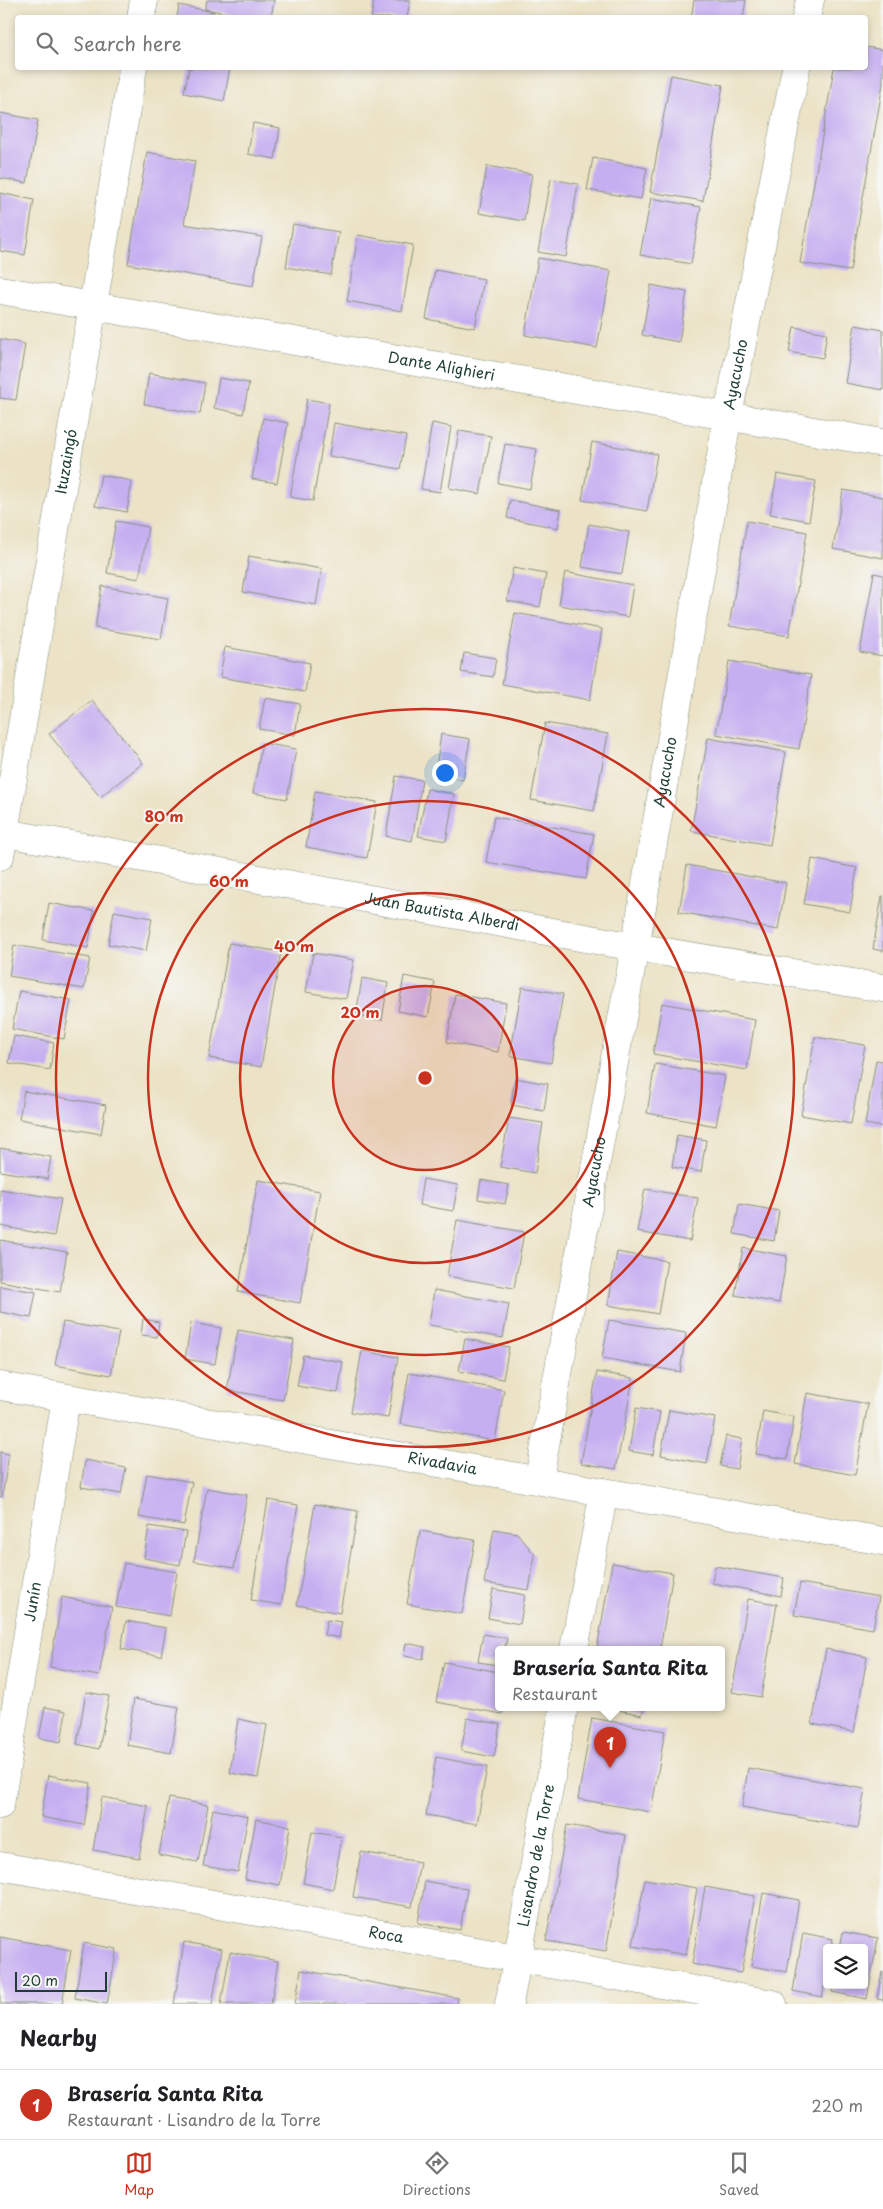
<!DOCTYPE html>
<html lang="en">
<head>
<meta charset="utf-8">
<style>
	:root { --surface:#fff; --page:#f2f2f2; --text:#202124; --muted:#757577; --line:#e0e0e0; --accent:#c8321e }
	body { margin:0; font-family:"Playpen Sans",sans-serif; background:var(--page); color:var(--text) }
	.controls { position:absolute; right:15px; bottom:15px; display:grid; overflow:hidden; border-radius:5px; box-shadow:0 2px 8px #0003 }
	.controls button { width:45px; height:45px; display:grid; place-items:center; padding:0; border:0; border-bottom:1px solid var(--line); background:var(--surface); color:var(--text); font:25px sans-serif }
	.scale { position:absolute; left:15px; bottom:12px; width:92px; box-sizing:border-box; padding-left:5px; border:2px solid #1f3d34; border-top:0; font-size:14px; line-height:18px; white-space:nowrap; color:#1f3d34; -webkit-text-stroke:4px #f6f6f2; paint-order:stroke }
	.you { position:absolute; left:444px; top:772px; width:18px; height:18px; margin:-12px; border:4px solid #fff; border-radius:50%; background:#1a73e8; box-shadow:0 0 0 8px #1a73e833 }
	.badge { display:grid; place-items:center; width:32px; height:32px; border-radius:50%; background:var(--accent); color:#fff; font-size:16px; font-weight:700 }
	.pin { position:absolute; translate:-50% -41px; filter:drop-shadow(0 1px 2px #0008) }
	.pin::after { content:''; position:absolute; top:26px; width:18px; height:15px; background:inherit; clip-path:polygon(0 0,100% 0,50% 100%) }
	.popup { position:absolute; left:495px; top:1646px; width:230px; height:65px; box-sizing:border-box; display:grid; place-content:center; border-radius:5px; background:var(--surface); filter:drop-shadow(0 1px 4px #0005); font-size:16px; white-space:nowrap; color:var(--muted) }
	.popup b { font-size:19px; color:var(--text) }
	.popup::after { content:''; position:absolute; left:50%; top:100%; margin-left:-10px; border:10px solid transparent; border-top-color:var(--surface) }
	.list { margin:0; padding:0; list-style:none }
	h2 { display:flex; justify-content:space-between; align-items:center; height:65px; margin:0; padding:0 20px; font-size:21px }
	h2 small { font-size:16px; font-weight:400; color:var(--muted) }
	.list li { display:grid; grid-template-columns:32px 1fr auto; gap:15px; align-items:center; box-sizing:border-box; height:70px; padding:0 20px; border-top:1px solid var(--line) }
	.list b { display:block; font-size:19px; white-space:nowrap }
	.list p { margin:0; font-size:16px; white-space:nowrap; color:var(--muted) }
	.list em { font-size:16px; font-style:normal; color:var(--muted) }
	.icon { flex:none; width:28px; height:28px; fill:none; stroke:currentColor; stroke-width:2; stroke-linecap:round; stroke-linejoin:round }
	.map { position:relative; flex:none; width:883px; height:2004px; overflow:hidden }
	.search { position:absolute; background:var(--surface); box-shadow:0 2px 8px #0003; left:15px; right:15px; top:15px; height:55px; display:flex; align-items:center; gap:12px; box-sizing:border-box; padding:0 18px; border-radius:5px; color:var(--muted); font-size:19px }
	.sheet { height:135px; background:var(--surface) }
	nav { display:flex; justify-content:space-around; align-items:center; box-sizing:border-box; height:70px; border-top:1px solid var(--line); background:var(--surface); font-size:14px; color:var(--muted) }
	nav a { display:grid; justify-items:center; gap:2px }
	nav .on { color:var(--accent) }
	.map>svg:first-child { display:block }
</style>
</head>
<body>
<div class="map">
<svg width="883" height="2004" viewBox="0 0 883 2004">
	<rect width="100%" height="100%" fill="#f6f6f2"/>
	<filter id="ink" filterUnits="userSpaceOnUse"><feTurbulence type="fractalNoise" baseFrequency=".02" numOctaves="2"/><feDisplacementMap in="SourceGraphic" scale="10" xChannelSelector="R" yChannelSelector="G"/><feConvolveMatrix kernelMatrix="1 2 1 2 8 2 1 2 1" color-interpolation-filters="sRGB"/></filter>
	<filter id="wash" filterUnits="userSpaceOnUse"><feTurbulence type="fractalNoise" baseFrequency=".0096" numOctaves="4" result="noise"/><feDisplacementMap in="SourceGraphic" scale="20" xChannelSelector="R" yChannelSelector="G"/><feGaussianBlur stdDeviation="1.12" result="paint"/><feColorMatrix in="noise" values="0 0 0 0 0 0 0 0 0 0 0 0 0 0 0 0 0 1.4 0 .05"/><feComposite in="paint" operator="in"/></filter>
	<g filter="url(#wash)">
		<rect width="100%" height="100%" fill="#ece3c6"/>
		<g id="blocks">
			<g fill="#c6aff1">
				<path d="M207 0H274L271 18H252L205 9Z"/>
				<path d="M374 0H410L407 18H371Z"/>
				<path d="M694 0H746L743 18H691Z"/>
				<path d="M179 5 214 12 213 18H177Z"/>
				<path d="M866 47 883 50V84L850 271 800 263 834 68H866Z"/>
				<path d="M189 68H230L224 101 184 93Z"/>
				<path d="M671 75 723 85 703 201 650 192Z"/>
				<path d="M0 113 38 120 27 183 0 178Z"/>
				<path d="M253 123 280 128 275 159 248 154Z"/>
				<path d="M147 152 195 161 184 224 262 237 253 286 128 264Z"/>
				<path d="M593 158 647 168 641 199 587 190Z"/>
				<path d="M487 166 532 174 524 221 479 213Z"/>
				<path d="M551 179 578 184 566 257 538 252Z"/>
				<path d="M0 193 34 200 25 255 0 251Z"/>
				<path d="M651 198 701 207 691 264 640 255Z"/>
				<path d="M293 224 339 232 331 275 286 267Z"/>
				<path d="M358 235 413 245 402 311 347 301Z"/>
				<path d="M538 258 611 271 597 348 525 335Z"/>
				<path d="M435 270 484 279 475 328 426 319Z"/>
				<path d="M651 285 687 292 679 342 642 335Z"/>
				<path d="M855 325 883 330V390L845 383Z"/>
				<path d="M794 327 827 333 823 358 789 352Z"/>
				<path d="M0 339 25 344 16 400 0 398Z"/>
				<path d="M149 373 205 383 200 414 144 404Z"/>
				<path d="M219 378 249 383 243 414 214 408Z"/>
				<path d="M307 399 329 403 313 501 290 497Z"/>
				<path d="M263 418 288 423 277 483 252 479Z"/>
				<path d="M334 423 406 436 400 469 329 456Z"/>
				<path d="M432 423 451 427 440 492 421 489Z"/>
				<path d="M459 431 491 436 480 494 449 488Z"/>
				<path d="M592 442 657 454 647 511 582 500Z"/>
				<path d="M505 444 537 449 530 489 498 483Z"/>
				<path d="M777 474 816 481 809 521 770 514Z"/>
				<path d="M101 475 132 481 127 512 95 506Z"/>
				<path d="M843 490 883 497V558L833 549Z"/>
				<path d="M510 500 561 510 558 528 507 518Z"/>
				<path d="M116 521 148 527 139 579 107 573Z"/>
				<path d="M747 521 807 532 789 636 729 626Z"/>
				<path d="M589 524 629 532 622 574 582 567Z"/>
				<path d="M249 556 322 569 316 605 243 592Z"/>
				<path d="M513 568 546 574 540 607 507 601Z"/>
				<path d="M565 572 633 585 628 617 559 605Z"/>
				<path d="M874 573 883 575V656L860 652Z"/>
				<path d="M102 586 168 598 161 639 95 628Z"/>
				<path d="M515 613 602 629 590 700 502 684Z"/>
				<path d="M225 647 310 663 305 692 220 677Z"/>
				<path d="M464 653 496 658 493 677 461 672Z"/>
				<path d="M729 661 811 675 799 749 716 734Z"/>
				<path d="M265 698 300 704 295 735 259 729Z"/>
				<path d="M92 700 143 763 100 797 49 734Z"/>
				<path d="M545 723 608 734 594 811 531 800Z"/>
				<path d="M441 734 470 739 463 780 435 774Z"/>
				<path d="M708 738 786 752 770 845 691 831Z"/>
				<path d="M262 743 296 749 287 799 253 793Z"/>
				<path d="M396 776 422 780 412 841 386 836Z"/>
				<path d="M427 789 454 794 446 841 418 836Z"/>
				<path d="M315 791 377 802 367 858 306 847Z"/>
				<path d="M494 817 594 834 586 879 486 862Z"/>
				<path d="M812 859 857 868 850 912 804 904Z"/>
				<path d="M687 865 786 883 778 930 679 912Z"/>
				<path d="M882 896H883V951L873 949Z"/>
				<path d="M49 903 94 911 88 948 43 940Z"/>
				<path d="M114 911 152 918 146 951 108 944Z"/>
				<path d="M229 943 281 952 261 1067 209 1058Z"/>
				<path d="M14 945 90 958 84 989 9 976Z"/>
				<path d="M313 953 354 960 346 999 306 992Z"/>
				<path d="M404 976 435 982 428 1017 398 1011Z"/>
				<path d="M362 978 388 983 382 1020 356 1016Z"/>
				<path d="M522 987 563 994 551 1063 510 1056Z"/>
				<path d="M19 991 71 1000 64 1039 12 1029Z"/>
				<path d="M455 994 506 1003 498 1052 447 1042Z"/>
				<path d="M662 1003 755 1020 747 1070 653 1054Z"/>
				<path d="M14 1036 54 1043 50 1070 9 1063Z"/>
				<path d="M815 1037 865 1045 851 1124 801 1115Z"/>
				<path d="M876 1060 883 1061V1127L865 1124Z"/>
				<path d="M655 1064 725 1076 716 1126 647 1113Z"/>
				<path d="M515 1078 548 1084 544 1111 511 1105Z"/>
				<path d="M24 1091 106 1105 101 1134 19 1119Z"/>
				<path d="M509 1118 543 1123 535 1173 500 1167Z"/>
				<path d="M677 1135 706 1140 701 1172 672 1167Z"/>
				<path d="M0 1148 51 1157 47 1179 0 1171Z"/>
				<path d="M423 1179 458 1185 453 1211 419 1205Z"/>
				<path d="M258 1180 320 1191 300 1303 238 1292Z"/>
				<path d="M481 1180 509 1185 505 1204 478 1199Z"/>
				<path d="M0 1189 61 1199 54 1236 0 1226Z"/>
				<path d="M645 1189 698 1198 690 1241 637 1232Z"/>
				<path d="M739 1204 779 1211 774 1241 734 1234Z"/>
				<path d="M457 1220 524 1232 514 1288 447 1276Z"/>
				<path d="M0 1240 67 1252 60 1292 0 1281Z"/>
				<path d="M743 1248 787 1256 779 1303 735 1295Z"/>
				<path d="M617 1252 667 1261 658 1314 608 1305Z"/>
				<path d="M0 1286 36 1292 31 1318 0 1312Z"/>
				<path d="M434 1290 509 1304 503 1338 429 1325Z"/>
				<path d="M143 1319 159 1322 157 1337 141 1335Z"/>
				<path d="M609 1320 686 1333 680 1372 602 1358Z"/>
				<path d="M63 1322 119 1332 111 1375 55 1365Z"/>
				<path d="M191 1323 221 1328 215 1364 185 1359Z"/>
				<path d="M238 1330 294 1340 283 1400 227 1390Z"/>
				<path d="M465 1339 509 1347 503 1379 459 1371Z"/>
				<path d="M362 1351 398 1357 388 1418 351 1412Z"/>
				<path d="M303 1355 343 1362 338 1393 297 1386Z"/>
				<path d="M597 1372 633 1378 616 1469 581 1463Z"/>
				<path d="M409 1373 504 1390 495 1441 400 1424Z"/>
				<path d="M807 1393 868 1404 855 1475 795 1464Z"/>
				<path d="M636 1408 660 1412 653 1455 629 1451Z"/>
				<path d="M669 1410 715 1418 707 1464 661 1455Z"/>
				<path d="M763 1411 794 1417 787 1459 756 1454Z"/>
				<path d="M726 1436 742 1439 737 1469 720 1466Z"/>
				<path d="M0 1452 9 1454 2 1497H0Z"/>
				<path d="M85 1460 126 1468 121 1494 81 1487Z"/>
				<path d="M147 1474 192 1482 184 1525 139 1517Z"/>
				<path d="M207 1488 247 1495 234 1568 194 1561Z"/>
				<path d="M268 1500 298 1505 281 1605 251 1600Z"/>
				<path d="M315 1504 358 1511 340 1613 297 1605Z"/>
				<path d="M149 1526 186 1532 180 1565 144 1558Z"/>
				<path d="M494 1529 517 1533 535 1555 529 1590 484 1583Z"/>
				<path d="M420 1531 475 1540 462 1614 407 1604Z"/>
				<path d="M124 1563 177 1572 170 1616 116 1607Z"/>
				<path d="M612 1563 673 1573 660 1649H597Z"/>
				<path d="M715 1566 784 1578 781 1596 712 1583Z"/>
				<path d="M800 1583 879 1597 873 1629 794 1615Z"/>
				<path d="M493 1589 525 1595 520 1624 488 1618Z"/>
				<path d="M62 1597 112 1607 99 1676 50 1667Z"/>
				<path d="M748 1599 777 1604 761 1697 732 1692Z"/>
				<path d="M327 1620 342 1622 339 1638 324 1635Z"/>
				<path d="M126 1621 166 1628 161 1656 121 1649Z"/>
				<path d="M483 1634 507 1638 505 1649H499V1665L478 1662Z"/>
				<path d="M406 1643 425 1647 423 1659 404 1656Z"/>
				<path d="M826 1649 867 1657 854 1732 812 1724Z"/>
				<path d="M444 1662 499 1672V1707H503L502 1714 436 1702Z"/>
				<path d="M86 1692 109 1696 99 1749 77 1744Z"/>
				<path d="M134 1699 179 1707 171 1753 127 1745Z"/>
				<path d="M45 1707 66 1711 61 1742 39 1738Z"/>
				<path d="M604 1707H644L642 1715Z"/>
				<path d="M467 1718 500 1724 494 1757 461 1751Z"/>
				<path d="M592 1718 665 1731 651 1812 578 1799Z"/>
				<path d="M238 1719 267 1725 258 1778 230 1773Z"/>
				<path d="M436 1757 487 1767 477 1824 426 1815Z"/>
				<path d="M748 1768 865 1789 858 1828 742 1807Z"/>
				<path d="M48 1775 91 1783 84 1825 41 1817Z"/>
				<path d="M102 1797 148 1806 139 1858 93 1850Z"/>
				<path d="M169 1798 208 1805 198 1862 159 1855Z"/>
				<path d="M213 1809 248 1816 238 1872 203 1866Z"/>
				<path d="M256 1819 290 1826 280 1885 245 1879Z"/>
				<path d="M567 1825 626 1835 606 1951 546 1941Z"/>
				<path d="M312 1832 342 1837 333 1889 303 1883Z"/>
				<path d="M361 1852 420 1862 412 1907 353 1897Z"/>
				<path d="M645 1879 697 1888 686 1955 633 1946Z"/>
				<path d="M425 1881 467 1889 460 1930 418 1923Z"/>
				<path d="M705 1887 755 1896 741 1973 692 1964Z"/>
				<path d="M763 1893 799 1900 787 1972 751 1966Z"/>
				<path d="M843 1932 878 1938 867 1999 832 1992 834 1985H864V1948H840Z"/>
				<path d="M803 1933 833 1939 831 1948H827V1972L822 1997 793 1991Z"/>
				<path d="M0 1937 71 1950 62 2004H0Z"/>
				<path d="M184 1942 222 1949 212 2004H174Z"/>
				<path d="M84 1943 117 1949 107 2004 75 1998Z"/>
				<path d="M230 1952 278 1961 271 2004H221Z"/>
				<path d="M301 1970 458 1998 457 2004H295Z"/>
				<path d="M882 1972H883V2000L877 1999Z"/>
			</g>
		</g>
	</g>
	<g filter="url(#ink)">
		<use href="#blocks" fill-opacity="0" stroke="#86907d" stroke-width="1"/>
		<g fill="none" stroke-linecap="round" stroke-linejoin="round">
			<g stroke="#86907d" stroke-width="29">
				<g id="street">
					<path d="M141 18 144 0"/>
					<path d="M806 18 810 0"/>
					<path id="s1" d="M0 290 883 443"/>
					<path id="s2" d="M0 832 635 947 883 988"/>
					<path id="s3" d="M0 856 133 68"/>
					<path id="s4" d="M539 1479 635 947 728 415 796 68"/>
					<path id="s5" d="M0 1805 66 1398"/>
					<path id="s6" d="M0 1866 773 2004"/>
				</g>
			</g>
			<g stroke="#86907d" stroke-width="29">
				<g id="secondary">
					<path id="s7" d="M0 1386 883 1541"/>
					<path d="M574 1649 604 1492"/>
					<path id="s8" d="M509 2004 564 1707"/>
				</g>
			</g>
			<use href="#street" stroke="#fff" stroke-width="28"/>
			<use href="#secondary" stroke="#fff" stroke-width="28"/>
		</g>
	</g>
	<circle cx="425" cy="1078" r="92" fill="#c8321e" fill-opacity=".12"/>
	<g fill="none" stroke="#c8321e" stroke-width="2.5">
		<circle cx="425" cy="1078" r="92"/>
		<circle cx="425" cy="1078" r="185"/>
		<circle cx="425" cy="1078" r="277"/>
		<circle cx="425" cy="1078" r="369"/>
	</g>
	<g text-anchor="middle" stroke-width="4" stroke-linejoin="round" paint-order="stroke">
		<g font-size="15" fill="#1f3d34" stroke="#f6f6f2">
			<text dy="5" stroke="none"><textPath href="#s1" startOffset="448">Dante Alighieri</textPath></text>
			<text dy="5" stroke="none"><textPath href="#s4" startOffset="1122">Ayacucho</textPath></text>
			<text dy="5" stroke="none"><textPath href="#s3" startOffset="400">Ituzaingó</textPath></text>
			<text dy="5" stroke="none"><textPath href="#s4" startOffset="718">Ayacucho</textPath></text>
			<text dy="5" stroke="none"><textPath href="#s2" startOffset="449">Juan Bautista Alberdi</textPath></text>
			<text dy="5" stroke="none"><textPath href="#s4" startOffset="312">Ayacucho</textPath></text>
			<text dy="5" stroke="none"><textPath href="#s7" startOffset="449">Rivadavia</textPath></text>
			<text dy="5" stroke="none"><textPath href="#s5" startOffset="206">Junín</textPath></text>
			<text dy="5" stroke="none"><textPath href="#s8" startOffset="151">Lisandro de la Torre</textPath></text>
			<text dy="5" stroke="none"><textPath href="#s6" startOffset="392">Roca</textPath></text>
		</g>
	</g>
	<circle cx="425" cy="1078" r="8" fill="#c8321e" stroke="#f6f6f2" stroke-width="2.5"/>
	<g font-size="15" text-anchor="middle" font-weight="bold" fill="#c8321e" stroke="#f6f6f2" stroke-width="4" stroke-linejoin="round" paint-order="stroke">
		<text x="164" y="822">80 m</text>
		<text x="229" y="887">60 m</text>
		<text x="294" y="952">40 m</text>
		<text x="360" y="1018">20 m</text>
	</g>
</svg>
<div class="controls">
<button><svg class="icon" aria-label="layers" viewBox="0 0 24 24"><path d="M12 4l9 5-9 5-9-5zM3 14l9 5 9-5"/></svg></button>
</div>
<div class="scale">20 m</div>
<div class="you"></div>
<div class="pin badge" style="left:610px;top:1768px">1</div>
<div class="popup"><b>Brasería Santa Rita</b>Restaurant</div>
<div class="search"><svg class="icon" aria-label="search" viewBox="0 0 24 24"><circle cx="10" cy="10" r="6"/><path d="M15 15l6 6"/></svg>Search here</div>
</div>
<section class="sheet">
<h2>Nearby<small></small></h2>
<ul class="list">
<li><span class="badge">1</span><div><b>Brasería Santa Rita</b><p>Restaurant · Lisandro de la Torre</p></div><em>220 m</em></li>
</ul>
</section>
<nav>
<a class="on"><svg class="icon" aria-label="map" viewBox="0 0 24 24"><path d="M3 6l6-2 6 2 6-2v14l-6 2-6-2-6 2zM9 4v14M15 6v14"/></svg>Map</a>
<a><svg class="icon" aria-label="directions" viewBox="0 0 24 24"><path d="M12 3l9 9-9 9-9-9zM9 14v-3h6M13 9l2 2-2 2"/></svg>Directions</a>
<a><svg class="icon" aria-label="saved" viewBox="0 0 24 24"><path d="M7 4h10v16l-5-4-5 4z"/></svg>Saved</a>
</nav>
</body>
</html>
